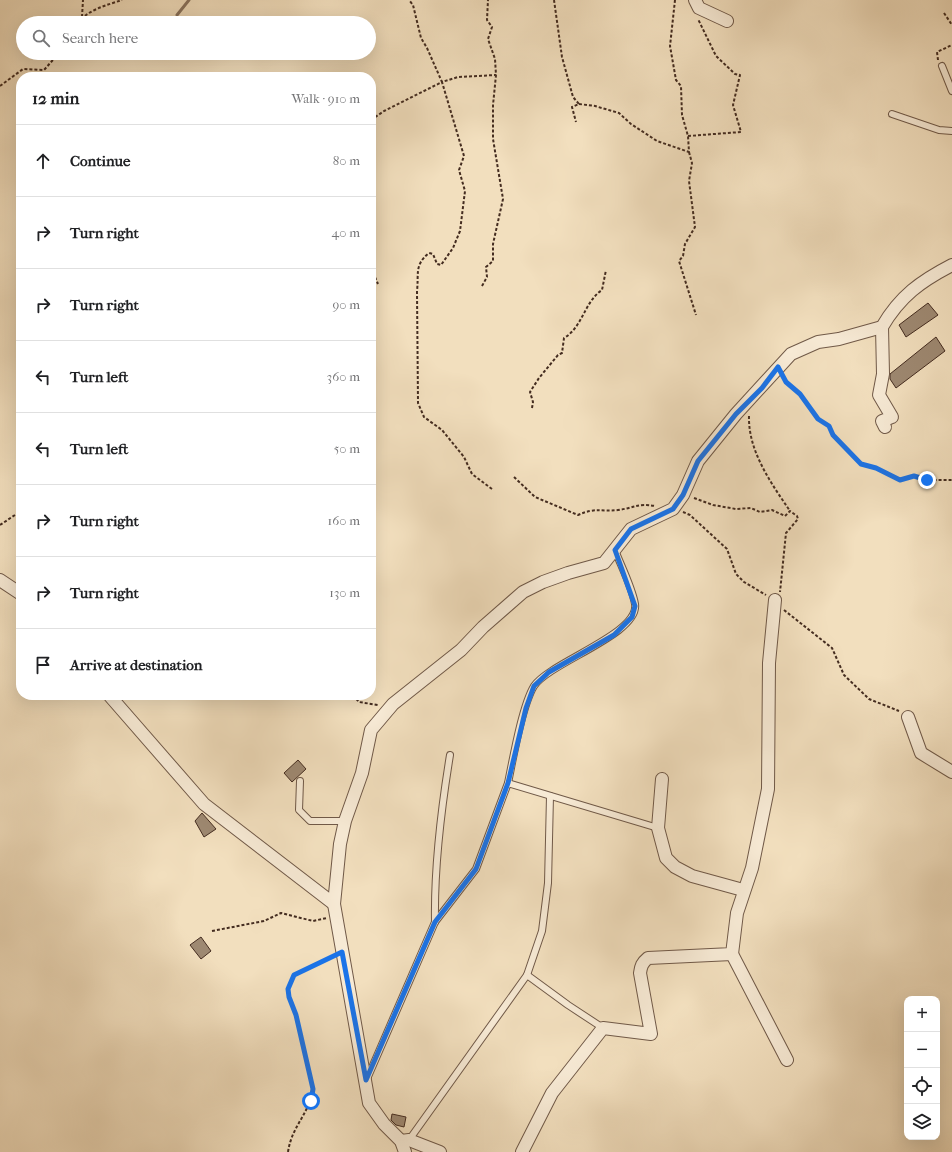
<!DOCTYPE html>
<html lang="en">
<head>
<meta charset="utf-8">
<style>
	:root { --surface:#fff; --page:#f2f2f2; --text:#202124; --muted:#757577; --line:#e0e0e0 }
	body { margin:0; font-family:"IM FELL French Canon",serif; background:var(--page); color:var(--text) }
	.controls { position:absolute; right:12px; bottom:12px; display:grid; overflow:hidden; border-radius:8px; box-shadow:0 4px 16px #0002 }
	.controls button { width:36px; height:36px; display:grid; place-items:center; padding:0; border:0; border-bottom:1px solid var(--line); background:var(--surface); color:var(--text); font:20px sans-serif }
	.stop { position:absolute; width:12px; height:12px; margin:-9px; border:3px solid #1a73e8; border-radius:50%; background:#fff }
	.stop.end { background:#1a73e8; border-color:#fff; box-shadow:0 1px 4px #0008 }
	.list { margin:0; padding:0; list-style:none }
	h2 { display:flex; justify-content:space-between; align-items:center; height:52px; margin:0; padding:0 16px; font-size:17px }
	h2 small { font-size:13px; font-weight:400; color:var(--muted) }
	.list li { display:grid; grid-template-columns:26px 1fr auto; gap:12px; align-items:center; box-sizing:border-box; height:72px; padding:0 16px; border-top:1px solid var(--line) }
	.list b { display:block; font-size:15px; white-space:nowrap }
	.list em { font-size:13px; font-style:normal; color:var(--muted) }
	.icon { flex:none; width:22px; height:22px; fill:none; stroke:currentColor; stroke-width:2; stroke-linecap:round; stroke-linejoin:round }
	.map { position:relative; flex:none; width:952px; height:1152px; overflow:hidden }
	.search { position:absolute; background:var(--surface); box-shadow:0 4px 16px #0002; left:16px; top:16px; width:360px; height:44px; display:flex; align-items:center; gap:10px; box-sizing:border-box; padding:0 14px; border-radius:22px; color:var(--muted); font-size:15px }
	.panel { position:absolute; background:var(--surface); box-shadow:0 4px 16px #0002; left:16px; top:72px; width:360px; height:628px; border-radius:16px }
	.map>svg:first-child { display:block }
</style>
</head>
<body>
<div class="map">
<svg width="952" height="1152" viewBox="0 0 952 1152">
	<rect width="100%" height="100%" fill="#f2dfbe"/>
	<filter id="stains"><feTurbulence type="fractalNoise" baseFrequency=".005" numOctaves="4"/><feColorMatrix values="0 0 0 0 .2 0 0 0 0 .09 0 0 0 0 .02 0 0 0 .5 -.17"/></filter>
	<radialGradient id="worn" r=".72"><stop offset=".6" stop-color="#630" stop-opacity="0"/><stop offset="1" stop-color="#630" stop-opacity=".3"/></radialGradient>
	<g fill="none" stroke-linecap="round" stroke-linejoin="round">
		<path stroke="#89735e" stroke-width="3" d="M177 15 189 0"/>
	</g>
	<g fill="#9e8972" stroke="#442c20">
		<path d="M928 303 938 315 906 337 899 325Z"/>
		<path d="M936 337 945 351 896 388 890 379V374Z"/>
		<path d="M298 760 306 769 292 782 284 773Z"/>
		<path d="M202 813 216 829 204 837 195 821Z"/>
		<path d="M201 937 211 951 201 959 190 945Z"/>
		<path d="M392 1114 406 1117 404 1127 396 1125 391 1120Z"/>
	</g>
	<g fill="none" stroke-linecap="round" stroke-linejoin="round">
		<g stroke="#705948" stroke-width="8">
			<g id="lane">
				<path d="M942 66 952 91"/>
				<path d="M892 114 939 130 952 131"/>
				<path d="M300 781 299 810 310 821H345"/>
				<path d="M508 783C513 759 522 706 534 686 550 662 640 634 635 604 632 587 621 566 615 550"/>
				<path d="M435 922C434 865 441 810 450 755"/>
				<path d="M527 975 542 931 548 883 550 796"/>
				<path d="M367 1079 435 922 476 869 508 783 658 828"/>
				<path d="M409 1140 527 975 568 1005 603 1028"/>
			</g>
		</g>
		<g stroke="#705948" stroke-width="14">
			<g id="street">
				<path d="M695 0 699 8 727 21"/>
				<path d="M882 327 883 374 879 395 892 417 882 421 885 427"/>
				<path d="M0 580 21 594"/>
				<path d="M109 695 204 804 334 904"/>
				<path d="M908 717 921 753 952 772"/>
				<path d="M662 779 658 828 666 858 675 867 692 876 743 890"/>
				<path d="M732 954 787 1060"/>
				<path d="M401 1141 409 1140 440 1152"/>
				<path d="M405 1152 401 1141 384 1124 369 1103 334 904 340 844 345 821 362 773 371 730 393 704 461 650 483 627 523 592 543 582 568 573 604 563 631 529 673 509 683 495 698 461 736 414 791 354 818 342 839 339 882 327C900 296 921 281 952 265"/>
				<path d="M522 1152 552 1093 603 1028 651 1034 640 973C641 966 642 963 648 958L732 954 737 913 752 868 768 789 769 663 775 600"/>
			</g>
		</g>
		<g stroke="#442c20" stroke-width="2" stroke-dasharray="3 2" stroke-linecap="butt">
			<path d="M554 0 562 57 573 97 579 104 572 107 576 122"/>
			<path d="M944 13 952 25"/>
			<path d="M82 17 83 0"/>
			<path d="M78 23C87 10 107 5 122 0"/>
			<path d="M938 60 937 52 952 45"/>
			<path d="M0 86 23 69 44 70 59 53"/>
			<path d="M579 104 595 106 619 113 631 124 657 141 689 152 688 136 682 115 681 86 676 80 670 46 675 0"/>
			<path d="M371 120 384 111 442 82 427 48 421 38 413 5 409 0"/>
			<path d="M688 136 741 132 733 105 740 75 735 74 716 56 698 19"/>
			<path d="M689 152 692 163 689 181 695 227 685 244 683 256 679 261 696 315"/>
			<path d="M371 268 378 284"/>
			<path d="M482 286 487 277 486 267 493 261V244L503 199 493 139V105L496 75 495 59 488 39 492 27 487 20 488 0"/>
			<path d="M784 377 786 382 800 394 818 419 829 426 833 435 861 464 877 468 900 480 914 476 927 480H952"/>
			<path d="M532 408 533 402 530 392 539 378 558 355 562 353 564 338C583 327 584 302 602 290L606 270"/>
			<path d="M749 416C748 451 771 483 790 511"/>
			<path d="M514 477 535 497 578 515C596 507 601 512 618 510 634 508 637 503 655 506"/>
			<path d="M492 489 472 474 464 457 442 430 424 417 418 403 417 291C419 274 414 265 429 253L433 254 437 264 441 265 453 248 460 231 465 191 459 170 464 156 442 82 458 77 496 75"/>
			<path d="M694 498 713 505 736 509 751 508 760 512 772 510 785 516 790 511 797 516 798 519 786 533 780 592"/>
			<path d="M683 512 690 515 727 549 736 574 744 582 766 595"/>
			<path d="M0 525 21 511"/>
			<path d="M784 610 832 648 844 675 869 699 899 711"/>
			<path d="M353 695 359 702 378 705"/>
			<path d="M212 931 264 921 281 913 313 921 327 918"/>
			<path d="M288 1152C292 1125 309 1115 313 1089L296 1015 289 997 288 989 294 975 333 956"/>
		</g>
		<use href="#lane" stroke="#f7ead5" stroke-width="6"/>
		<use href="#street" stroke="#f7ead5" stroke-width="12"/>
	</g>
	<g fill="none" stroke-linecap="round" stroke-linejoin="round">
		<path stroke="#1a73e8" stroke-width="5" d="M311 1101 313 1089 296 1015 289 997 288 989 294 975 342 952 366 1080 435 922 476 869 508 783 526 708 534 686 549 672 614 635 632 617 635 606 615 550 631 529 673 509 683 495 698 461 736 414 762 388 778 367 786 382 800 394 818 419 829 426 833 435 861 464 876 468 900 480 914 476 927 480"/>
	</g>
	<rect width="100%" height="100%" filter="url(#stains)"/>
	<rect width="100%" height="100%" fill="url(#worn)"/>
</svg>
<div class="controls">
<button>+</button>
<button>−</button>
<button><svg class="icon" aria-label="locate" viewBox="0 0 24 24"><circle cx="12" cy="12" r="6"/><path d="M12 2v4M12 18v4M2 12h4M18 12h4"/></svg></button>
<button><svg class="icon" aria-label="layers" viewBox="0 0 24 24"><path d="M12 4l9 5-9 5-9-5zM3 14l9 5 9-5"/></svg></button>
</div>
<div class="stop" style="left:311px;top:1101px"></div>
<div class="stop end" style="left:927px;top:480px"></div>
<div class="search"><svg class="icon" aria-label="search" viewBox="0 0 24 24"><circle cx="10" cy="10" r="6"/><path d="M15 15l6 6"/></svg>Search here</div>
<section class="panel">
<h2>12 min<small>Walk · 910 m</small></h2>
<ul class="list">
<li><svg class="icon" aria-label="ahead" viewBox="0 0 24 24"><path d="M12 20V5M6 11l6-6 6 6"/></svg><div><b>Continue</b></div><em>80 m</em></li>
<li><svg class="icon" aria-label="right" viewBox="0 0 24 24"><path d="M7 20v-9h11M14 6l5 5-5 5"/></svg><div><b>Turn right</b></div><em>40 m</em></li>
<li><svg class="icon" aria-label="right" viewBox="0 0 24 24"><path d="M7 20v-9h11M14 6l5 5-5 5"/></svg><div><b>Turn right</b></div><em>90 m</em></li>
<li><svg class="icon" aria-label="left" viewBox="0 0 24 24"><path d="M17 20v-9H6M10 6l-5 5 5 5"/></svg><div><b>Turn left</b></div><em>360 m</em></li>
<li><svg class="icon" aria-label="left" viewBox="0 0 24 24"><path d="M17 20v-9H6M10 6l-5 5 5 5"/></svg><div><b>Turn left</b></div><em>50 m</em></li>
<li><svg class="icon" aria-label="right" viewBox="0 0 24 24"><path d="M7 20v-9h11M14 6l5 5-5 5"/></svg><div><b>Turn right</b></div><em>160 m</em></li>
<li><svg class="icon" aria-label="right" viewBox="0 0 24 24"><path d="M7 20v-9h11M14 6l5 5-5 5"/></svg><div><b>Turn right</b></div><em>130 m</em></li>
<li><svg class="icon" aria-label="arrive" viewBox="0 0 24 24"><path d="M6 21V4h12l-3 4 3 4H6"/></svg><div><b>Arrive at destination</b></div></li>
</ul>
</section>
</div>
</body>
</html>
